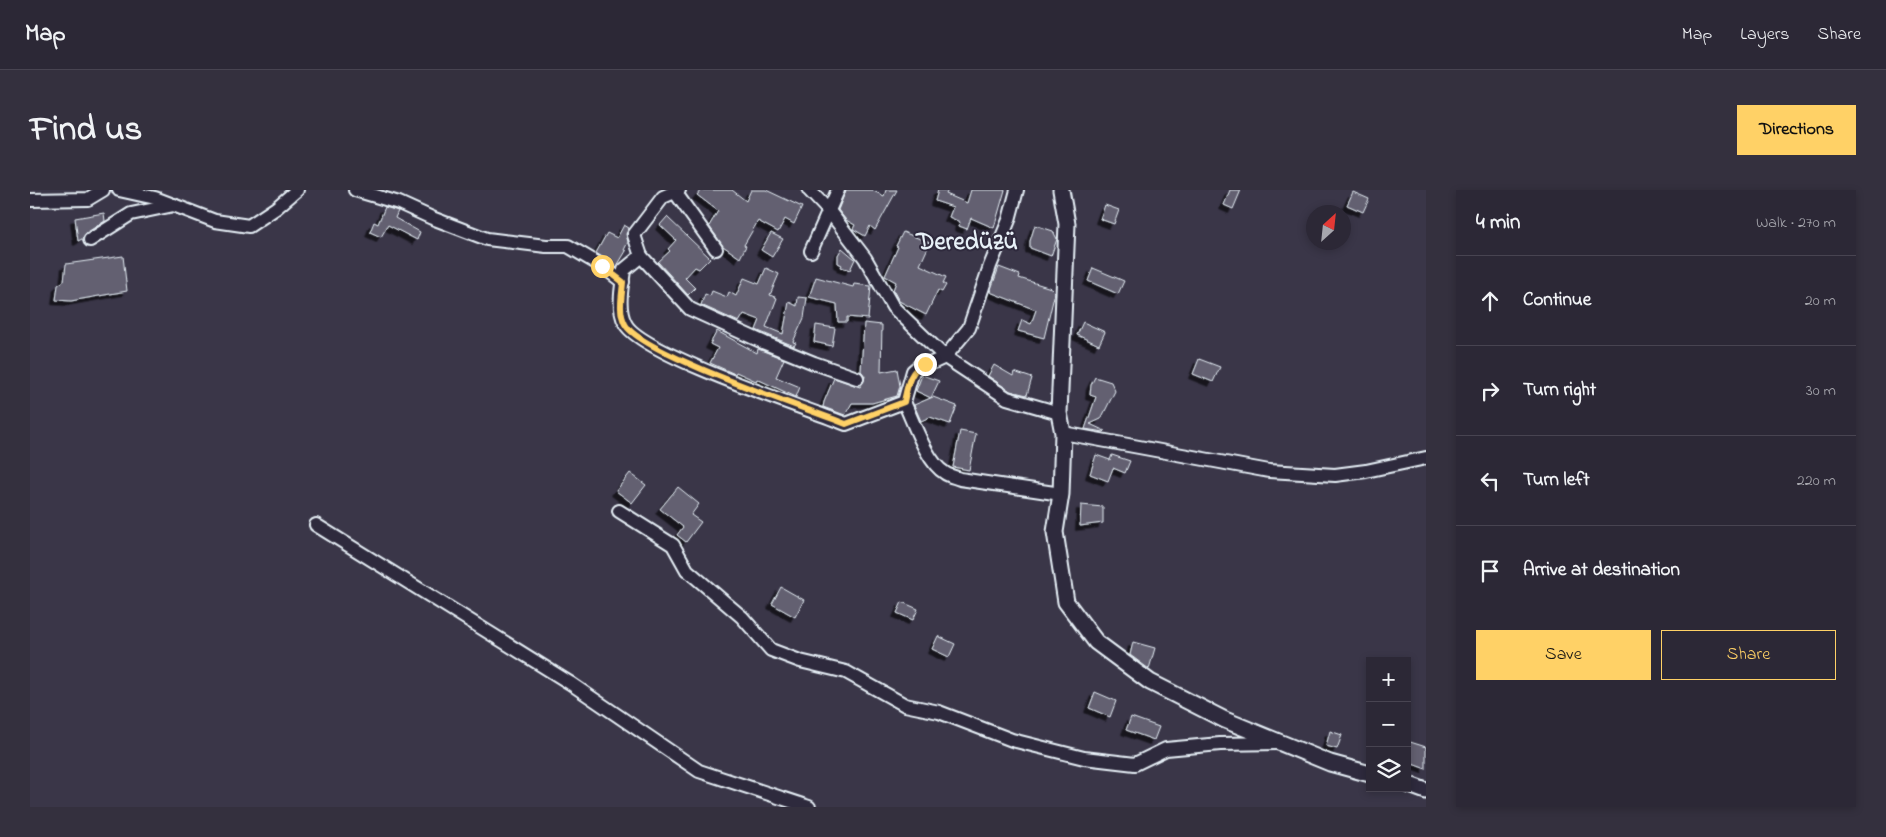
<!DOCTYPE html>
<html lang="en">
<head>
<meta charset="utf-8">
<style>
	:root { --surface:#2c2836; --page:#34303e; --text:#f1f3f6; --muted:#a6a6ad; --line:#484451; --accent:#ffd166 }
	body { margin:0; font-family:"Indie Flower",sans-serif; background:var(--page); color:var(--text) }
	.controls { position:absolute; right:15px; bottom:15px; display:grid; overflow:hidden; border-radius:0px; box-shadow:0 2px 8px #0003 }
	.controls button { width:45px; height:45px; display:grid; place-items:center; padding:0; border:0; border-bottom:1px solid var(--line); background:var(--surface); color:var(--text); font:25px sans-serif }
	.compass { position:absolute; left:1276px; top:15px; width:45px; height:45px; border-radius:50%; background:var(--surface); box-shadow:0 2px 8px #0003; rotate:27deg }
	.stop { position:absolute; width:15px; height:15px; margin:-11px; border:4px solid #ffd166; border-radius:50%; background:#fff }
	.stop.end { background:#ffd166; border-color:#fff; box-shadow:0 1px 5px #0008 }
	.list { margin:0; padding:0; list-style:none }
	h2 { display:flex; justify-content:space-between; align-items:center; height:65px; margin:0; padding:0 20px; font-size:21px }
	h2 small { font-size:16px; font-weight:400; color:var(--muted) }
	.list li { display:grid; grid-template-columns:32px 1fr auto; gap:15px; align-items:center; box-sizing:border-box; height:90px; padding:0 20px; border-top:1px solid var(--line) }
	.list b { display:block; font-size:19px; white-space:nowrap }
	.list em { font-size:16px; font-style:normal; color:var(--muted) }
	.actions { display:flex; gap:10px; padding:15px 20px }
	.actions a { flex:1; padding:11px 0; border:1px solid var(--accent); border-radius:0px; text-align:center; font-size:18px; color:var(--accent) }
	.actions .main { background:var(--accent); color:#111 }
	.icon { flex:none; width:28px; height:28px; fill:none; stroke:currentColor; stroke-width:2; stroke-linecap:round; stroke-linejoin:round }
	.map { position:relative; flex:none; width:1396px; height:617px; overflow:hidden; border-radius:0px }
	header { display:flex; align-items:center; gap:30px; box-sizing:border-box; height:70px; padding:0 25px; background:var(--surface); border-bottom:1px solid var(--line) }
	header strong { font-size:24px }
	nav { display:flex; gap:28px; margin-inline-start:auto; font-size:18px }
	.intro { display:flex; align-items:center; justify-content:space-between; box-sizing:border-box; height:120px; padding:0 30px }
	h1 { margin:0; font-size:35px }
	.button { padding:12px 22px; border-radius:0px; background:var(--accent); color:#111; font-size:18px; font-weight:700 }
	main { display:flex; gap:30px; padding:0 30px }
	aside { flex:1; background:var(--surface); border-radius:0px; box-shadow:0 2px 8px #0003 }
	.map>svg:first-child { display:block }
</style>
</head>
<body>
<header>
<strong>Map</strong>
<nav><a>Map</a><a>Layers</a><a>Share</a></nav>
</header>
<div class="intro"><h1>Find us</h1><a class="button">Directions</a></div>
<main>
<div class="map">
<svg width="1396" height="617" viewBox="0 0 1396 617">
	<defs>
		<filter id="shadow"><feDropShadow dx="-4.5" dy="4.5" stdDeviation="0" flood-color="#0009"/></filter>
	</defs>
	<rect width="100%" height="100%" fill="#3a3648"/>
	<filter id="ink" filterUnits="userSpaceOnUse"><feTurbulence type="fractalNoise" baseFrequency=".02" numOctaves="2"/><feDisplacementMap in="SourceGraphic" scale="10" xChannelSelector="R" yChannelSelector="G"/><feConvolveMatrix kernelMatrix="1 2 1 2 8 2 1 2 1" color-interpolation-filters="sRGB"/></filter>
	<g filter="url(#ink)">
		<g fill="#636171" stroke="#e8f1f8" filter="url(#shadow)">
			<path d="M671 0H702L716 11 721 0H736L772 17 764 34 755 29 748 42 728 31 714 55 716 56 710 68 693 56 679 36 688 21 667 5Z"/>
			<path d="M816 0H841L854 6 856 0H867L845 40 840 36 835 46 823 39 825 35 816 30 808 20Z"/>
			<path d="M908 0H918L916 4 937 13 941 0H975L964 38 941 28 937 39 929 36 930 32 919 27 923 17 905 11Z"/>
			<path d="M1200 0H1211L1203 19 1194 15Z"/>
			<path d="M1323 2 1339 9 1333 22 1317 15Z"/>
			<path d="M1075 15 1089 20 1084 34 1070 29Z"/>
			<path d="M355 17 368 21 365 28 390 42 387 50 358 35 351 47 340 42 344 32 348 34Z"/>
			<path d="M74 23 75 31 56 43 52 49 48 51 45 28Z"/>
			<path d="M637 27 680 68 669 79 665 77 655 88 665 98 658 105 628 72 640 61 638 59 646 50 630 35Z"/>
			<path d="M594 35 599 38 596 44 598 52 594 60 596 61 587 76 566 63 577 43 587 48Z"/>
			<path d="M1005 35 1023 41 1027 49 1021 66 1000 58V51Z"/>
			<path d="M873 42 900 53 890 75 916 87 913 93 916 95 912 102 908 100 896 125 869 111 863 100 866 92 855 86 868 57 866 56Z"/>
			<path d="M741 43 753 49 742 67 731 60Z"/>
			<path d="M812 58 825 69 820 80 811 77 812 75 808 73V65Z"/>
			<path d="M93 66 97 101 41 111 26 110 28 95 34 91 36 74Z"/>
			<path d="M969 77 990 85 989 88 1021 98 1025 102 1014 148 988 141 992 130 1001 134 1006 120 960 102Z"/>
			<path d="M736 78 749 84 740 105 747 108 736 137 753 144 759 112 767 116 768 107 777 108 774 128 763 152 766 153 764 156 726 140 730 130 714 124 709 132 671 115 675 104 680 106 682 101 697 107 699 102 706 106 714 88 729 94Z"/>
			<path d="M1063 78 1094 91 1088 104 1058 91Z"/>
			<path d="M786 87 823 97 824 94 841 96 838 129 817 127V132H808L807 114 779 107Z"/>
			<path d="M1053 132 1075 142 1069 155 1047 145Z"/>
			<path d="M834 133 852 135 851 182 867 179 870 196 867 206 842 213H822L815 225 793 217 794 212 804 188 830 197 834 191 835 186 831 181Z"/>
			<path d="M786 135 805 138 802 156 784 152Z"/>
			<path d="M687 141 727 163 728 159 754 169 746 187 770 197 766 207 727 189 726 191 706 182 705 184 680 173 688 158 680 154Z"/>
			<path d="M1169 169 1190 177 1183 192 1163 184Z"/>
			<path d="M964 175 983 186 984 182 1002 188 997 205 980 201 958 186Z"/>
			<path d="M892 185 909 191 901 208 886 201Z"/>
			<path d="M1065 187 1081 192 1085 201 1071 229 1060 234 1075 241 1074 242 1055 239 1066 207 1060 205 1061 195Z"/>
			<path d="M903 207 927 216 920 234 900 227 891 231 884 215Z"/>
			<path d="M930 241 946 244 939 280 923 277Z"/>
			<path d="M1066 265 1080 270 1082 265 1100 271 1095 283 1083 278 1078 291 1060 284Z"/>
			<path d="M600 283 616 295 602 313 586 301Z"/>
			<path d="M648 297 669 314 661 325 671 332 656 352 647 345 653 337 630 319Z"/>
			<path d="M1051 315 1073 317V333L1050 336Z"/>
			<path d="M751 397 774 410 765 427 742 414Z"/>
			<path d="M872 412 888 419 883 430 867 423Z"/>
			<path d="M908 446 925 454 919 467 902 459Z"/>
			<path d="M1103 452 1125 458 1119 479 1100 465Z"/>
			<path d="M1065 502 1086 511 1080 527 1059 518Z"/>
			<path d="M1101 527 1129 537 1124 550 1096 540Z"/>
			<path d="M1300 541 1312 545 1307 559 1296 556Z"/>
			<path d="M1377 551 1396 557V579L1377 572Z"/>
		</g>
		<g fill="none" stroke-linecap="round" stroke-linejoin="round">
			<g stroke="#e8f1f8" stroke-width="16">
				<g id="minor">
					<path d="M89 0 125 8 185 31 219 36 246 18 267 0"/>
					<path d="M325 0 369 13 402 28 457 49 516 56H538L572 76 593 92"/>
					<path d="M779 0 799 21 835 68 863 117 915 167 977 208 1029 223"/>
					<path d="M987 0 979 30 960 76 939 138 915 167 902 173 889 176 883 181 874 212C883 231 897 273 915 283 919 286 925 287 930 289L1031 304"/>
					<path d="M645 2 686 59"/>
					<path d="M0 10 58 9 73 0"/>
					<path d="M60 50 101 24 144 15"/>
					<path d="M781 61 808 0"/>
					<path d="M611 66 604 45 633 7 649 0"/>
					<path d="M827 188 784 173 735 153 660 119 611 66 594 80C592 97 587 117 595 133 608 163 778 219 816 234L874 212"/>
					<path d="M1033 243 1239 281 1305 285 1336 281 1396 268"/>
					<path d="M589 321 643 355 657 380 712 427 741 460 770 471 816 482 875 515 909 522 982 550 1054 568 1105 574 1136 559 1190 554 1248 553"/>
					<path d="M286 335 540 493 669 581 779 617"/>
				</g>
			</g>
			<g stroke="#e8f1f8" stroke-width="19">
				<g id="tertiary">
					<path d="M1031 0 1037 34 1029 223 1033 243 1031 304 1025 342 1036 412 1066 452 1120 492 1195 530 1300 573 1340 584"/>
					<path d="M1377 594 1396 601"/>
				</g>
			</g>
			<use href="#minor" stroke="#2f2a3d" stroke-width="12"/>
			<use href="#tertiary" stroke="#2f2a3d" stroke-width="15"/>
		</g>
	</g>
	<g fill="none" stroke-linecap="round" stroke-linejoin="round" filter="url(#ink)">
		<path stroke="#ffd166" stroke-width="6" d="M572 76 593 92C592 106 588 121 595 134 609 163 778 219 816 234L874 212C877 198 879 179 895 174"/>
	</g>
	<g text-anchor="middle" stroke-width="4" stroke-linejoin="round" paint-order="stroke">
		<g font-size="25" font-weight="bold" fill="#e8f1f8" stroke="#2f2a3d">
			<text x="937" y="59">Deredüzü</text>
		</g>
	</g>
</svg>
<div class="controls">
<button>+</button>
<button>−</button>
<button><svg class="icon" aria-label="layers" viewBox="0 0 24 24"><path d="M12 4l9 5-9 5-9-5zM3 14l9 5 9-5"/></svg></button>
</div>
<svg class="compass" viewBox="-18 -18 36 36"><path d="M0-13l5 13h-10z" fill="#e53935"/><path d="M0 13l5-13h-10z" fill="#a6a6ad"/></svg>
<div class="stop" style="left:572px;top:76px"></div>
<div class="stop end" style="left:895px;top:174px"></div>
</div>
<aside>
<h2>4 min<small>Walk · 270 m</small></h2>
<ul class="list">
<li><svg class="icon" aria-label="ahead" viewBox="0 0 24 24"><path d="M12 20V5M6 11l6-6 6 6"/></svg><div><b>Continue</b></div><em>20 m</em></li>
<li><svg class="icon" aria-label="right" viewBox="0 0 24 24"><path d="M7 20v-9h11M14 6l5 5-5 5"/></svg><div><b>Turn right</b></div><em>30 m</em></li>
<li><svg class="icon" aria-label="left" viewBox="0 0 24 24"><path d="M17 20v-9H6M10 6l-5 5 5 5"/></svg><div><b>Turn left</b></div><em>220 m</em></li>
<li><svg class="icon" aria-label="arrive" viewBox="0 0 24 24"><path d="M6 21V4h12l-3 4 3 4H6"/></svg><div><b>Arrive at destination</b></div></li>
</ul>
<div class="actions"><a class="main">Save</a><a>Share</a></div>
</aside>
</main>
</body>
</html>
